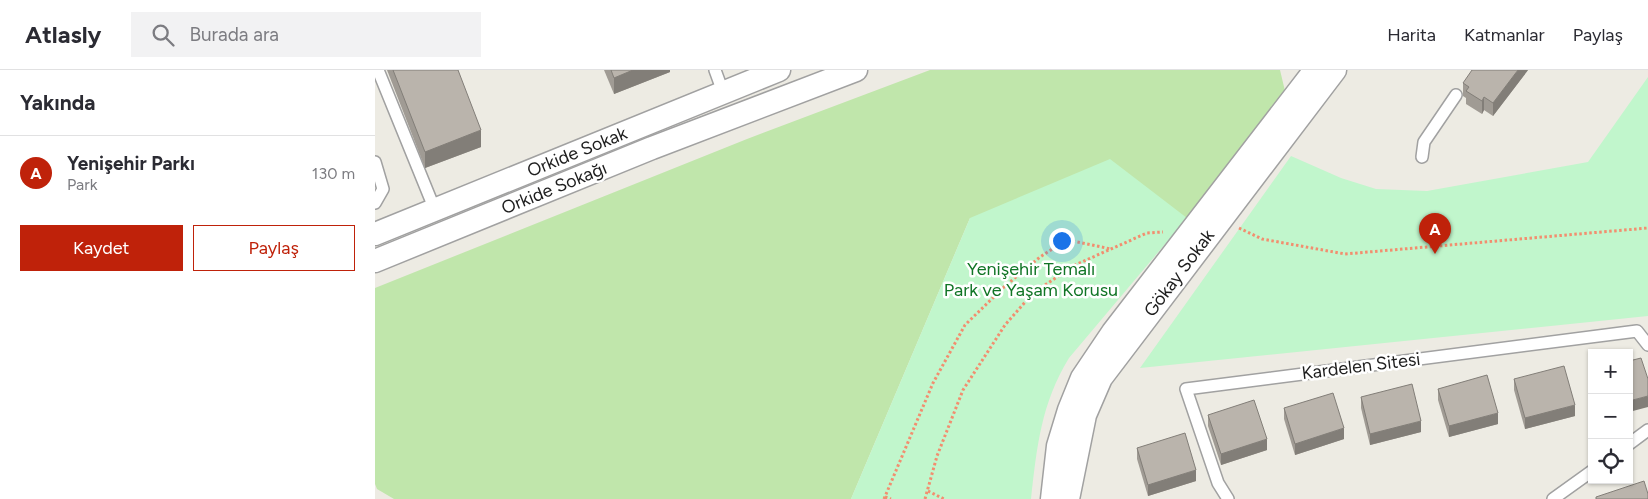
<!DOCTYPE html>
<html lang="tr">
<head>
<meta charset="utf-8">
<style>
	:root { --surface:#fff; --page:#f2f2f3; --text:#2b2b33; --muted:#7c7c81; --line:#e1e1e2; --accent:#bf220a }
	body { margin:0; font-family:Figtree,sans-serif; background:var(--page); color:var(--text) }
	.controls { position:absolute; right:15px; bottom:15px; display:grid; overflow:hidden; border-radius:0px; box-shadow:0 1px 4px #0004 }
	.controls button { width:45px; height:45px; display:grid; place-items:center; padding:0; border:0; border-bottom:1px solid var(--line); background:var(--surface); color:var(--text); font:25px sans-serif }
	.you { position:absolute; left:686px; top:170px; width:18px; height:18px; margin:-12px; border:4px solid #fff; border-radius:50%; background:#1a73e8; box-shadow:0 0 0 8px #1a73e833 }
	.badge { display:grid; place-items:center; width:32px; height:32px; border-radius:50%; background:var(--accent); color:#fff; font-size:16px; font-weight:700 }
	.pin { position:absolute; translate:-50% -41px; filter:drop-shadow(0 1px 2px #0008) }
	.pin::after { content:''; position:absolute; top:26px; width:18px; height:15px; background:inherit; clip-path:polygon(0 0,100% 0,50% 100%) }
	.list { margin:0; padding:0; list-style:none }
	h2 { display:flex; justify-content:space-between; align-items:center; height:65px; margin:0; padding:0 20px; font-size:21px }
	h2 small { font-size:16px; font-weight:400; color:var(--muted) }
	.list li { display:grid; grid-template-columns:32px 1fr auto; gap:15px; align-items:center; box-sizing:border-box; height:75px; padding:0 20px; border-top:1px solid var(--line) }
	.list b { display:block; font-size:19px; white-space:nowrap }
	.list p { margin:0; font-size:16px; white-space:nowrap; color:var(--muted) }
	.list em { font-size:16px; font-style:normal; color:var(--muted) }
	.actions { display:flex; gap:10px; padding:15px 20px }
	.actions a { flex:1; padding:11px 0; border:1px solid var(--accent); border-radius:0px; text-align:center; font-size:18px; color:var(--accent) }
	.actions .main { background:var(--accent); color:#fff }
	.icon { flex:none; width:28px; height:28px; fill:none; stroke:currentColor; stroke-width:2; stroke-linecap:round; stroke-linejoin:round }
	.map { position:relative; flex:none; width:1273px; height:429px; overflow:hidden }
	header { display:flex; align-items:center; gap:30px; box-sizing:border-box; height:70px; padding:0 25px; background:var(--surface); border-bottom:1px solid var(--line) }
	header strong { font-size:24px }
	nav { display:flex; gap:28px; margin-inline-start:auto; font-size:18px }
	.search { width:350px; height:45px; background:var(--page); display:flex; align-items:center; gap:12px; box-sizing:border-box; padding:0 18px; border-radius:0px; color:var(--muted); font-size:19px }
	main { display:flex }
	aside { flex:1; background:var(--surface) }
	.map>svg:first-child { display:block }
</style>
</head>
<body>
<header>
<strong>Atlasly</strong>
<div class="search"><svg class="icon" aria-label="search" viewBox="0 0 24 24"><circle cx="10" cy="10" r="6"/><path d="M15 15l6 6"/></svg>Burada ara</div>
<nav><a>Harita</a><a>Katmanlar</a><a>Paylaş</a></nav>
</header>
<main>
<aside>
<h2>Yakında<small></small></h2>
<ul class="list">
<li><span class="badge">A</span><div><b>Yenişehir Parkı</b><p>Park</p></div><em>130 m</em></li>
</ul>
<div class="actions"><a class="main">Kaydet</a><a>Paylaş</a></div>
</aside>
<div class="map">
<svg width="1273" height="429" viewBox="0 0 1273 429">
	<rect width="100%" height="100%" fill="#edebe3"/>
	<path fill="#c0e6ab" d="M555 0H905L910 21 812 148H595L476 429H19L2 419 0 414V218L372 69Z"/>
	<g fill="#c1f6cc">
		<path d="M1273 7V246L765 298 916 86 966 108 1001 119 1052 121 1213 92Z"/>
		<path d="M735 89 812 148 694 288C666 334 662 376 656 429H476L595 148Z"/>
	</g>
	<g fill="none" stroke-linecap="round" stroke-linejoin="round">
		<g stroke="#a1a1a1" stroke-width="14">
			<g id="service">
				<path d="M3 0 60 140"/>
				<path d="M340 0 348 22"/>
				<path d="M1047 87 1049 72 1081 25"/>
				<path d="M0 92 8 119 0 133"/>
				<path d="M1254 374 1273 360"/>
				<path d="M853 429 843 413 811 319 1262 261 1273 275"/>
				<path d="M1178 429 1217 401"/>
			</g>
		</g>
		<g stroke="#a1a1a1" stroke-width="25">
			<g id="minor">
				<path d="M0 164 404 0"/>
				<path d="M0 191 277 78 481 0"/>
				<path d="M677 429 683 376 694 340 707 308 738 262 940 0"/>
				<path d="M693 429 710 345 726 308 960 0"/>
			</g>
		</g>
		<g stroke="#f28e6f" stroke-width="3" stroke-dasharray="2.5 2.5" stroke-linecap="butt">
			<path d="M864 158 887 169 970 184 1273 158"/>
			<path d="M553 421 569 429"/>
			<path d="M510 427 516 429"/>
			<path d="M509 429 558 313 590 255 629 217 665 187 682 176 698 171 736 179"/>
			<path d="M550 429 562 386 588 320 630 255 658 223 700 195 772 163 788 162"/>
		</g>
		<use href="#service" stroke="#fff" stroke-width="11"/>
		<use href="#minor" stroke="#fff" stroke-width="22"/>
	</g>
	<g fill="#a09b94">
		<path d="M12 0H83L106 77 50 98Z"/>
		<path d="M229 0H295V2L239 24Z"/>
		<path d="M1153 0 1118 46 1109 40 1107 44 1091 34V28L1088 26V13Z"/>
		<path d="M1139 309 1200 346 1150 359 1139 320Z"/>
		<path d="M1063 319 1123 354 1074 367 1063 330Z"/>
		<path d="M986 327 1046 362 995 375 986 338Z"/>
		<path d="M909 338 969 369 920 385 909 349Z"/>
		<path d="M833 345 892 380 846 395 833 356Z"/>
		<path d="M762 378 821 411 773 426 762 389Z"/>
	</g>
	<g fill="#827e78">
		<path d="M258 0H295V2L239 24V8Z"/>
		<path d="M1143 0H1153L1118 46V33Z"/>
		<path d="M1109 27V40L1107 44V31Z"/>
		<path d="M106 60V77L50 98V82Z"/>
		<path d="M1273 326V337L1254 342V331Z"/>
		<path d="M1200 335V346L1150 359V348Z"/>
		<path d="M1123 343V354L1074 367V356Z"/>
		<path d="M1046 351V362L995 375V364Z"/>
		<path d="M969 358V369L920 385V374Z"/>
		<path d="M892 369V380L846 395V384Z"/>
		<path d="M821 400V411L773 426V415Z"/>
	</g>
	<g fill="#bab4ac" stroke="#827e78">
		<path d="M18 0H83L106 60 50 82Z"/>
		<path d="M236 0H258L239 8Z"/>
		<path d="M1097 0H1143L1118 33 1109 27 1107 31 1091 21 1094 17 1088 13Z"/>
		<path d="M1266 288 1273 309V326L1254 331V291Z"/>
		<path d="M1189 296 1200 335 1150 348 1139 309Z"/>
		<path d="M1112 305 1123 343 1074 356 1063 319Z"/>
		<path d="M1037 314 1046 351 995 364 986 327Z"/>
		<path d="M958 323 969 358 920 374 909 338Z"/>
		<path d="M879 330 892 369 846 384 833 345Z"/>
		<path d="M810 363 821 400 773 415 762 378Z"/>
		<path d="M1269 411 1273 424V429H1221V427Z"/>
	</g>
	<g text-anchor="middle" stroke-width="5" stroke-linejoin="round" paint-order="stroke">
		<g font-size="18" fill="#1d1d1d" stroke="#fff">
			<text transform="translate(202 82) rotate(-22)" y="6">Orkide Sokak</text>
			<text transform="translate(179 118) rotate(-22)" y="6">Orkide Sokağı</text>
			<text transform="translate(804 203) rotate(-53)" y="6">Gökay Sokak</text>
			<text transform="translate(986 296) rotate(-7)" y="6">Kardelen Sitesi</text>
		</g>
		<g font-size="18" fill="#117526" stroke="#fff">
			<text x="656" y="205">Yenişehir Temalı<tspan x="656" dy="21">Park ve Yaşam Korusu</tspan></text>
		</g>
	</g>
</svg>
<div class="controls">
<button>+</button>
<button>−</button>
<button><svg class="icon" aria-label="locate" viewBox="0 0 24 24"><circle cx="12" cy="12" r="6"/><path d="M12 2v4M12 18v4M2 12h4M18 12h4"/></svg></button>
</div>
<div class="you"></div>
<div class="pin badge" style="left:1060px;top:184px">A</div>
</div>
</main>
</body>
</html>
